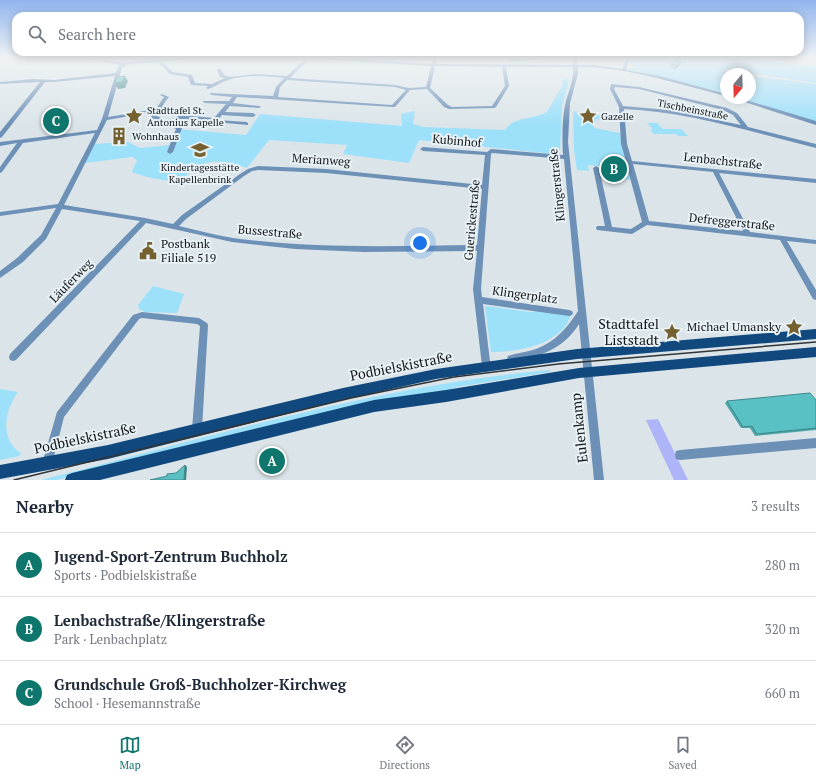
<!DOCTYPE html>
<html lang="en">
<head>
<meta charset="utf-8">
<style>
	:root { --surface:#fff; --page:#f2f2f3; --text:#1f2937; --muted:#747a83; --line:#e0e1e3; --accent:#0f766e }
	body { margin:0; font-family:"PT Serif",serif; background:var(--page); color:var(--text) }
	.compass { position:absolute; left:720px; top:68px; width:36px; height:36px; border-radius:50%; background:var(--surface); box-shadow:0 2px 10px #0003; rotate:199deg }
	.you { position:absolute; left:420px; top:243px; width:14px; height:14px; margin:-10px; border:3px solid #fff; border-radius:50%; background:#1a73e8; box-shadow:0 0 0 6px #1a73e833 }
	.badge { display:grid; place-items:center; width:26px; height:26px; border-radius:50%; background:var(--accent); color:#fff; font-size:13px; font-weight:700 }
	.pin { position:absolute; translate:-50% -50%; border:2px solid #fff; box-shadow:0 1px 4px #0006 }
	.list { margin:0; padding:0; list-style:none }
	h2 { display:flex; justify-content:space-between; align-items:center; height:52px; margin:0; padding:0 16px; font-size:17px }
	h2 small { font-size:13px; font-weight:400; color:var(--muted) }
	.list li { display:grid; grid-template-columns:26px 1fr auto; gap:12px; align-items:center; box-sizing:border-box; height:64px; padding:0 16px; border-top:1px solid var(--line) }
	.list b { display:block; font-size:15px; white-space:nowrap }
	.list p { margin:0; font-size:13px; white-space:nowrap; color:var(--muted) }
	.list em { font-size:13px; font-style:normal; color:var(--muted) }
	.icon { flex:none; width:22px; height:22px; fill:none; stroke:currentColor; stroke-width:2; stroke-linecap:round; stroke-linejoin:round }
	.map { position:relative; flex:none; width:816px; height:480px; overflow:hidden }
	.search { position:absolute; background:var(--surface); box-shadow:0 2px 10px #0003; left:12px; right:12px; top:12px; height:44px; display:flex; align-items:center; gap:10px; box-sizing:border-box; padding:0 14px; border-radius:12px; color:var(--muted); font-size:15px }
	.sheet { height:244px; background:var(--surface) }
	nav { display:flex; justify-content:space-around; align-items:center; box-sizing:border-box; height:56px; border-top:1px solid var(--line); background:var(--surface); font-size:11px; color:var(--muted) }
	nav a { display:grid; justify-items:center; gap:2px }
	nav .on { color:var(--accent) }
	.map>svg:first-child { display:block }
</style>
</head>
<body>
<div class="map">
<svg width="816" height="480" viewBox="0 0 816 480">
	<rect width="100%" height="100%" fill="#dbe5e9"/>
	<g fill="#9de0fa">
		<path d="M639 58H741L816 67V83L750 73 751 75 726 74V95L625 70 633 68V59Z"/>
		<path d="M750 76 816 84V123L734 98H750Z"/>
		<path d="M568 78 569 81 562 106 560 151 553 154 419 140 409 163 343 154 347 145 269 140 247 168C230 163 212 157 196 168 191 171 184 178 178 180 169 183 141 176 132 172L137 160 132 157 85 163 94 144 128 142 140 148 171 145 177 129 246 135 260 114 402 126 401 114 415 111 413 124 423 127 505 130C514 116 533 120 547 112L562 86 563 80Z"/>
		<path d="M573 111 607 116 608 121 596 119 594 128 620 133 627 166H626L631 180 603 177 601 166H598L597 162V166L588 165 589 171 577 170 574 150Z"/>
		<path d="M647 123H657L663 129H681L688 136H678L676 134H654L650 130 653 129Z"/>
		<path d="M153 286 184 294 177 313 145 312 139 309 138 305Z"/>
		<path d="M486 306 531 312 537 311 571 315C561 345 518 352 491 352L485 307Z"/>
		<path d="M550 370V372L457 387 447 391 292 420 57 480H41C207 438 379 385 550 370Z"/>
		<path d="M0 389 18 392C4 411 0 440 21 453L19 456 0 460Z"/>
	</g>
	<path fill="#adb4f8" d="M658 419 688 480H674L646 420Z"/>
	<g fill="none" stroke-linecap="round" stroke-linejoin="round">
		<g fill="#6d90b7" fill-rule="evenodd">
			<path d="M86 58H93L124 63 128 62 160 59 191 58 189 59 162 62 173 72 192 75 195 83 212 84 225 78 220 77 217 70V69H221L224 75 229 77 257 74 287 76 306 58H310L290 78 395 85 409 88 426 87 431 66 320 59 318 58H334L432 64 433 58H437L436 64 573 65V58H577L578 65H595L622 69 625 61 628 58H632L629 61 626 70 660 76 726 94V96C677 84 628 67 578 67V74L570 103 568 142 604 480H594L579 324C563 350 539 356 511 363L508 362 507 359 508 356C517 353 527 352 536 349 555 342 567 328 578 311L564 159 492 153 491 154 481 289 482 297 569 310 572 311 573 313 572 315 569 316 483 304 490 361 494 362 495 365 494 368C490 369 487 370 483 369L482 366 473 289 477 251 364 252 295 249 232 242 146 223 16 360 13 361 10 360 9 357 10 354 140 221 62 209 46 239 23 262 0 278V271L17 258 41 235 56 208 0 216V212L58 204 95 133 23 143 2 172 0 173V167L17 143 0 146V142L97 130 102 119 115 76 54 82H45L2 137 0 138V132L40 82 0 84V82L33 79 54 80 116 73 118 67 120 65ZM158 62 170 74 188 77 191 85 208 86 206 88 208 89C215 87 221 82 228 80 246 74 266 76 284 78L276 87 273 96 210 93V94L212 95 232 97 229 101H203V102L205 103 226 104 214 118 180 115 178 116 172 123 157 116 161 110V109L165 102 169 97 162 94 160 95 164 97 156 109 108 117 122 68 129 64ZM435 66 502 67 505 86 492 106 452 107 448 105 430 88ZM506 67H573C574 79 569 90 566 101 562 116 562 139 563 155L491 149 487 152 423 147 420 149 423 151 485 155 482 185 326 169 258 166 248 169 240 174 182 215 173 224 145 218 64 205 107 120 154 112 151 117 152 118 176 129 167 152 170 154 173 152 182 128 176 125 181 119 248 125V123L246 122 218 120 222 115 253 117 256 115 253 113 225 112 230 106 259 108 261 107 259 106 233 103 237 97 393 107H395L410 90 427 89 444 107 449 109 494 108 496 107 509 86ZM287 80 395 87 406 90 392 105 278 97 280 87ZM258 170 326 173 482 189 477 245C396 246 314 249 233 238 215 235 197 230 179 226L186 219 244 176 252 171Z"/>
			<path d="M534 58H546L544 59 510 62 508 61 510 60Z"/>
			<path d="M611 84 639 87 727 108 737 113 748 127 816 144V148C752 132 690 112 624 109L627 144 632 161 816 179V183L719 173 750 232 816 240V244L787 241 816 290V300L813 299 780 240 647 225 632 234 597 230 596 228 597 226H605L593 168 596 166 599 168 612 227 631 229 642 222 626 163 625 162 626 161 621 144 619 107 610 89ZM615 87 639 89 723 110 733 115 741 125 669 110 623 106 614 89ZM633 164 713 172 743 231 649 221Z"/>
			<path d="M732 98H739L816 121V125Z"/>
			<path d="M142 312 199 318 207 323 208 325 202 429 201 433 197 434 193 433 192 429 200 326 197 324 142 318 139 319 64 417 51 468 47 469 43 468 42 464 57 412 133 315Z"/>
			<path d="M816 438V448L680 460 676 459 675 455 676 451 680 450Z"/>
		</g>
		<g fill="#11497e" fill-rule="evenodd">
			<path d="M816 329V339L577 359 436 379 343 400 108 459 0 479V465L108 445 343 388 436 369 577 349Z"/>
			<path d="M816 347V357L579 378 446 402 374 412 100 480H65L67 475 72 473 374 400 446 390 579 368Z"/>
		</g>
		<path stroke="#303437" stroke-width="1.5" d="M14 480 351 398 454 377 558 364 816 342"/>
	</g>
	<g fill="#4da6a9">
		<path d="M681 62 679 66 675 69 669 67 671 64Z"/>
		<path d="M553 157 559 163 558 167H552V161Z"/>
		<path d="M816 400V430L755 436 750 428H741L725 403 727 401Z"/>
	</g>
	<g fill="#3e8789">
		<path d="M681 62 679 66 675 69 676 65Z"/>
		<path d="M125 76 128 81 125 88 118 89 115 83Z"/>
		<path d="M185 465 187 467 186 480H184Z"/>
	</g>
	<g fill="#59c1c4" stroke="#3e8789">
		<path d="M675 61 681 62 676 65 671 64Z"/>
		<path d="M125 76 122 82 115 83 117 77Z"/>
		<path d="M553 157 559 158V163L553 162Z"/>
		<path d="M810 393 816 400V428L757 434 752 426 743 427 727 401Z"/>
		<path d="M185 465 184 480H150L167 476V474L176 473Z"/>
	</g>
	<linearGradient id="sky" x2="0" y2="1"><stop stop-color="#90b4ee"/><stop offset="0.46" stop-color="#eff3f5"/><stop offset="1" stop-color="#eff3f5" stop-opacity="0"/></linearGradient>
	<rect width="816" height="125" fill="url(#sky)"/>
	<defs>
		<g id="sight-bare" transform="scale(1.38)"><path d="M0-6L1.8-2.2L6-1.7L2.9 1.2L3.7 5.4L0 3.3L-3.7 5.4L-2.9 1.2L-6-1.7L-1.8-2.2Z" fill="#756130" stroke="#e8f2f6" stroke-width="2.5" paint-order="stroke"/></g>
		<g id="building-bare" transform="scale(1.38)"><path d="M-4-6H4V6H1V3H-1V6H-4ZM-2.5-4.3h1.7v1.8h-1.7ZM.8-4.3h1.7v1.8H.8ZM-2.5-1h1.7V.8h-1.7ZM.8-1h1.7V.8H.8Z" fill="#756130" stroke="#e8f2f6" stroke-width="2.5" paint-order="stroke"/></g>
		<g id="school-bare" transform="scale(1.38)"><path d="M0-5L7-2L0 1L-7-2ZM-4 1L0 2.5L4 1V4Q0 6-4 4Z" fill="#756130" stroke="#e8f2f6" stroke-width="2.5" paint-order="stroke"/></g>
		<g id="civic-bare" transform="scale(1.38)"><path d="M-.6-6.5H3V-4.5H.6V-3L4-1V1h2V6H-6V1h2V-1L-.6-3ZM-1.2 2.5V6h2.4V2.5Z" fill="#756130" stroke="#e8f2f6" stroke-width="2.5" paint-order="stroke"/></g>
	</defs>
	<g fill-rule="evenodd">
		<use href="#sight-bare" x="134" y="116"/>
		<use href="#sight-bare" x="588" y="116"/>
		<use href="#building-bare" x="119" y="136"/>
		<use href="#school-bare" x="200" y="150"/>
		<use href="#civic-bare" x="148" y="251"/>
		<use href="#sight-bare" x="794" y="327"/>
		<use href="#sight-bare" x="672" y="332"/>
	</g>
	<g text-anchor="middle" stroke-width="4" stroke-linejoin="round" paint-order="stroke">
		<g font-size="10" fill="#141719" stroke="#e8f2f6">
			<text transform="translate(693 109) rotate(11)" y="4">Tischbeinstraße</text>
		</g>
		<g font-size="10" fill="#141719" stroke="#e8f2f6" text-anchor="start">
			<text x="147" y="114">Stadttafel St.<tspan x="147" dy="12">Antonius Kapelle</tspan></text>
			<text x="601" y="120">Gazelle</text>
			<text x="132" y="140">Wohnhaus</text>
			<text x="200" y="171" text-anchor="middle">Kindertagesstätte<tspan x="200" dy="12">Kapellenbrink</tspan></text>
		</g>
		<g font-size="12" fill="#141719" stroke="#e8f2f6">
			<text transform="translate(457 141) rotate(5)" y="4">Kubinhof</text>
			<text transform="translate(321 160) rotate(4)" y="4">Merianweg</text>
			<text transform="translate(723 161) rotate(6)" y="4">Lenbachstraße</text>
			<text transform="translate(557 185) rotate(-96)" y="4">Klingerstraße</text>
			<text transform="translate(472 220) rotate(-85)" y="4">Guerickestraße</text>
			<text transform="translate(732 222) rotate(6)" y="4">Defreggerstraße</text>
			<text transform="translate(270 232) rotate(5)" y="4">Bussestraße</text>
			<text transform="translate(71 281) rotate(-46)" y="4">Läuferweg</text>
			<text transform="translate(525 295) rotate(8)" y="4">Klingerplatz</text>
		</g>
		<g font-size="12" fill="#141719" stroke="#e8f2f6" text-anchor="start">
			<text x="161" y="248">Postbank<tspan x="161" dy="14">Filiale 519</tspan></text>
			<text x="781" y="331" text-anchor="end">Michael Umansky</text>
		</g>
		<g font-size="14" fill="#141719" stroke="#e8f2f6" text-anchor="end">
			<text x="659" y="329">Stadttafel<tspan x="659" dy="16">Liststadt</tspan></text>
		</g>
		<g font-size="14" fill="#141719" stroke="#e8f2f6">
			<text transform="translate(401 366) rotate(-11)" y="5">Podbielskistraße</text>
			<text transform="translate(579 428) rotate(-96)" y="5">Eulenkamp</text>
			<text transform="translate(85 438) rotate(-12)" y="5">Podbielskistraße</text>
		</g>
	</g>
</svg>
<svg class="compass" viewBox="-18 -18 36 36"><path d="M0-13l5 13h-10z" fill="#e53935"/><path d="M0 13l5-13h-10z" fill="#747a83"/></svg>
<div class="you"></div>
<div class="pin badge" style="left:272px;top:461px">A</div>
<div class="pin badge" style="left:614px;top:169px">B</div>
<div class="pin badge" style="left:56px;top:121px">C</div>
<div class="search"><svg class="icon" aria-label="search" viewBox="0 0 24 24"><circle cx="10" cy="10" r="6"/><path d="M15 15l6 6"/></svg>Search here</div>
</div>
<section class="sheet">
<h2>Nearby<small>3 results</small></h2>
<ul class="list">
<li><span class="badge">A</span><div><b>Jugend-Sport-Zentrum Buchholz</b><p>Sports · Podbielskistraße</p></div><em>280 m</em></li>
<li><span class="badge">B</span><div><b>Lenbachstraße/Klingerstraße</b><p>Park · Lenbachplatz</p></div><em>320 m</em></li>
<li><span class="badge">C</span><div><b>Grundschule Groß-Buchholzer-Kirchweg</b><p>School · Hesemannstraße</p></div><em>660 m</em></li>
</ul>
</section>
<nav>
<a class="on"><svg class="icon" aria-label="map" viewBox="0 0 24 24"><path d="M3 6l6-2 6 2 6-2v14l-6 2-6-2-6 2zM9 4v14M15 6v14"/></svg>Map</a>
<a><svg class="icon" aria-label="directions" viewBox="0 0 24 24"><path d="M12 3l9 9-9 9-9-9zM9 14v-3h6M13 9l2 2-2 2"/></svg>Directions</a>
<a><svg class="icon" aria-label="saved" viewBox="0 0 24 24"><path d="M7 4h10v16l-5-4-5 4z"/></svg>Saved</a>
</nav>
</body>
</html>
